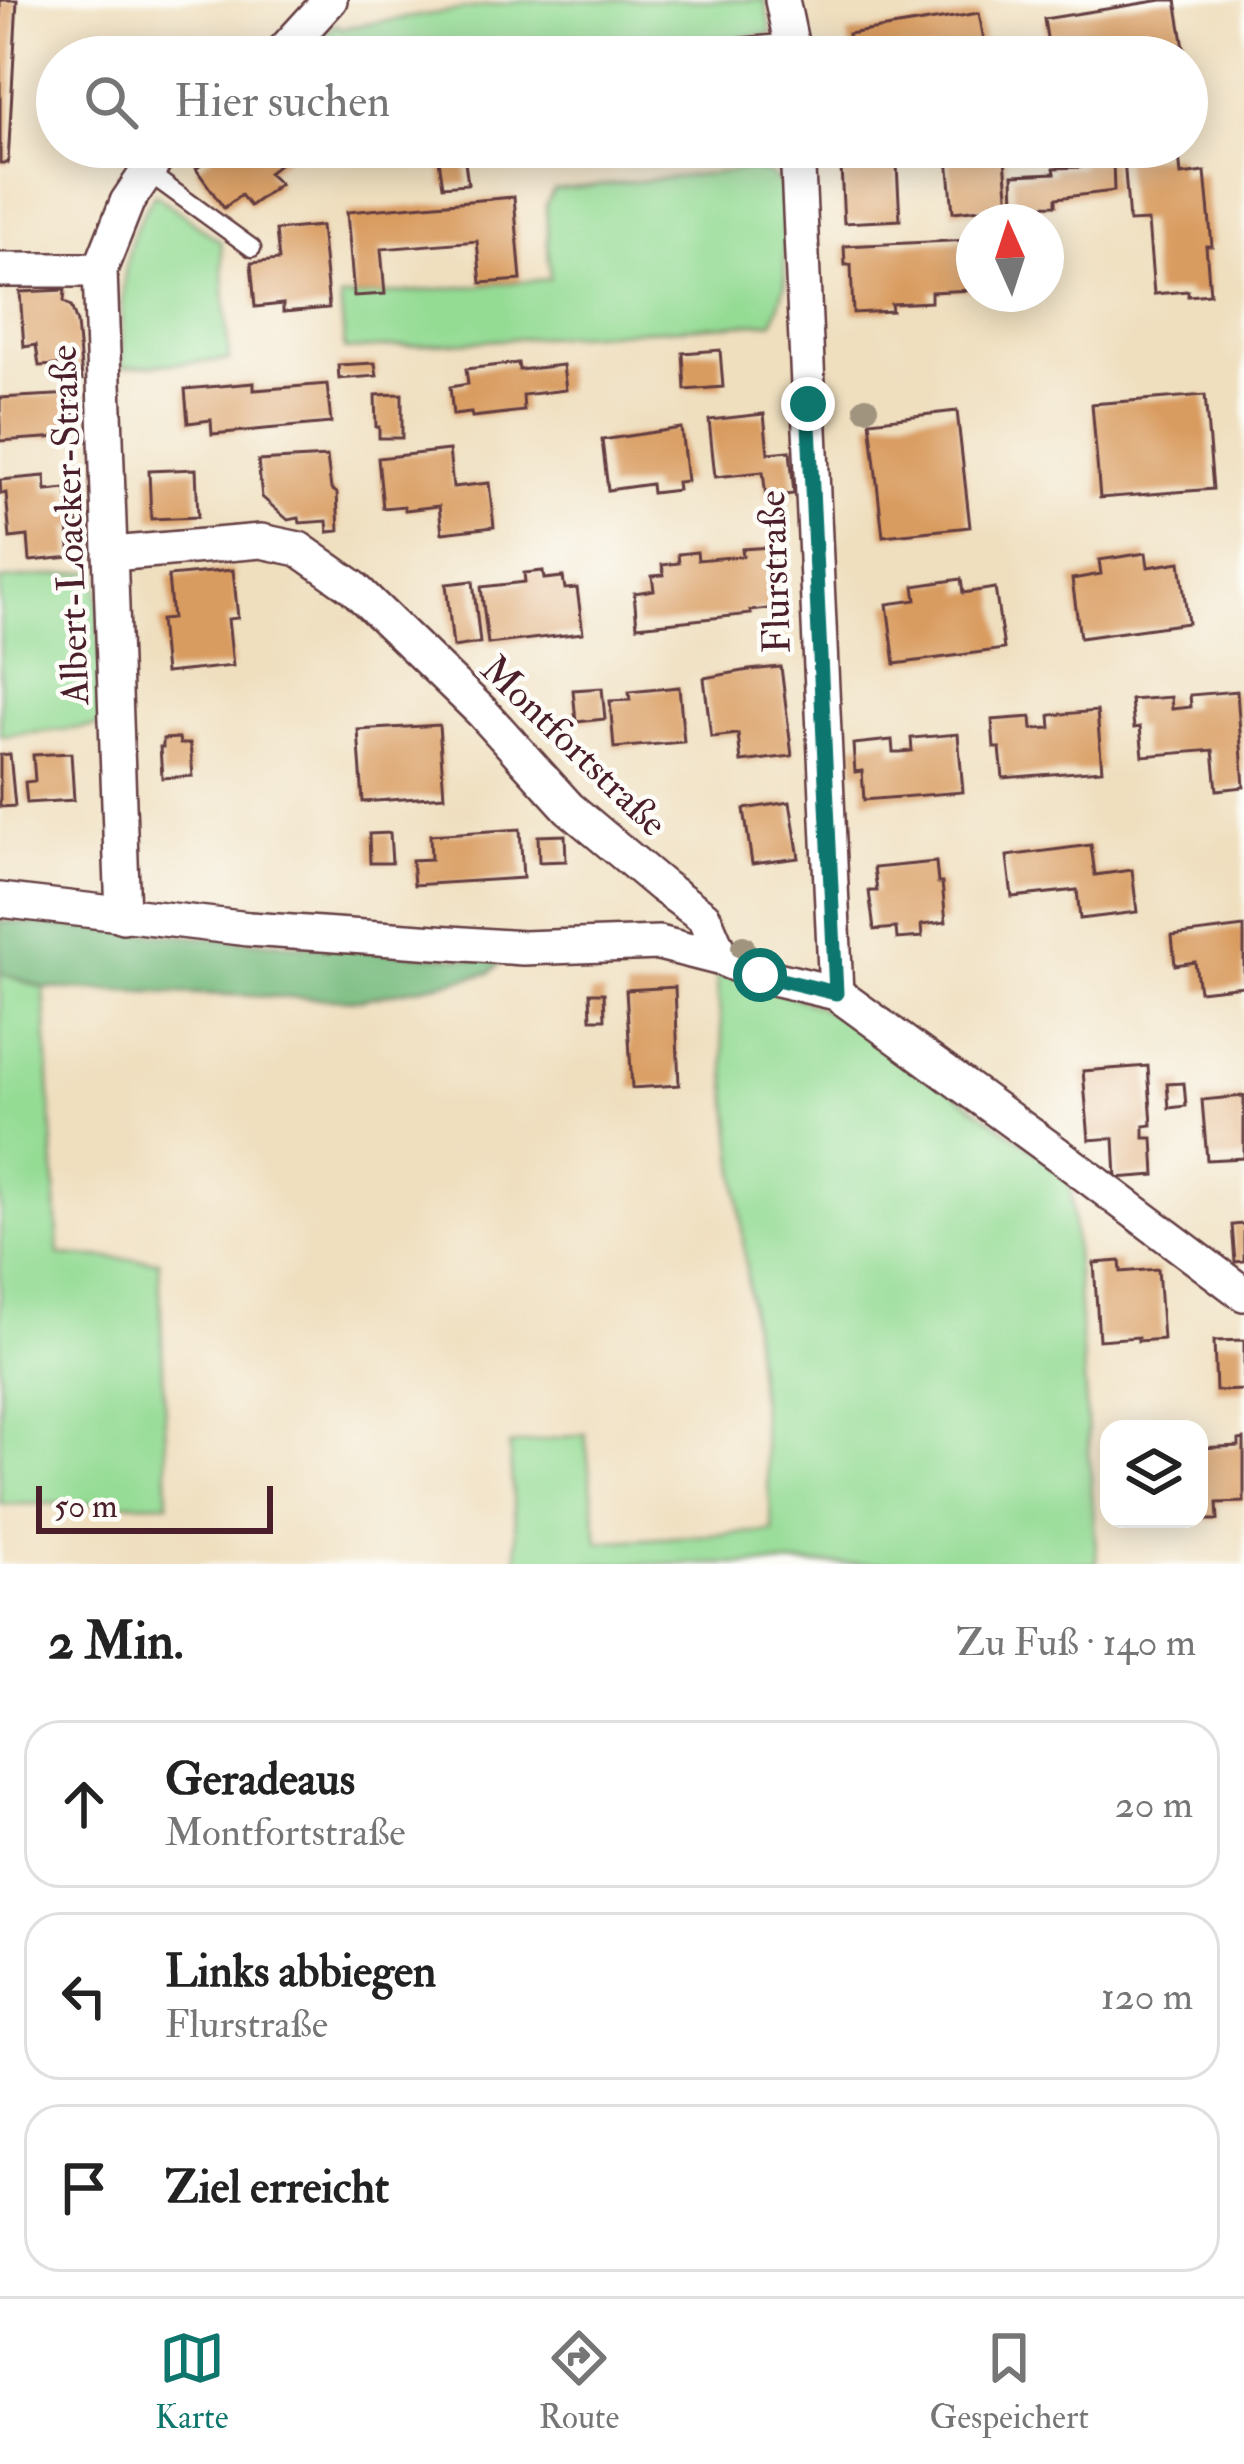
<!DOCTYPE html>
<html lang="de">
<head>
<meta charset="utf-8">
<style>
	:root { --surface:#fff; --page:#f2f2f2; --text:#222; --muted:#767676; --line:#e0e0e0; --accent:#0f766e }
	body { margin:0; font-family:"IM FELL Double Pica",serif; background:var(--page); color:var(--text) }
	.controls { position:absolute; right:36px; bottom:36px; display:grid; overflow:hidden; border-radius:24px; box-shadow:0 6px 30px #0003 }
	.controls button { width:108px; height:108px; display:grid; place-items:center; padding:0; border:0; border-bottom:3px solid var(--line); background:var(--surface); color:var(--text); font:60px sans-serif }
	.compass { position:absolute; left:956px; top:204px; width:108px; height:108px; border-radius:50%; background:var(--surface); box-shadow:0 6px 30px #0003; rotate:357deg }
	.scale { position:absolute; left:36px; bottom:30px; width:237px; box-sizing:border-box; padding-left:12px; border:6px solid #4a1f2b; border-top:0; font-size:33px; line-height:42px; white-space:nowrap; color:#4a1f2b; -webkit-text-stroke:9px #fdfcf7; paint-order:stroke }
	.stop { position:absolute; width:36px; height:36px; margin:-27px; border:9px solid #0f766e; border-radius:50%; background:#fff }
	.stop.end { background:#0f766e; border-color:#fff; box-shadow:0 3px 12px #0008 }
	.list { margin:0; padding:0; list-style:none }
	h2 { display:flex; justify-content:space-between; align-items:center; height:156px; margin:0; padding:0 48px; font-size:51px }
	h2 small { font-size:39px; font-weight:400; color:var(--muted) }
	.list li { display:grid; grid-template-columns:78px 1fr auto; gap:36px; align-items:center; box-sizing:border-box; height:168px; margin:0 24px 24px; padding:0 24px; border:3px solid var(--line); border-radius:36px }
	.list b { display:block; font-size:45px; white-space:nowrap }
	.list p { margin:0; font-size:39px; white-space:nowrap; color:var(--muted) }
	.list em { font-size:39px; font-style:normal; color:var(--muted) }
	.icon { flex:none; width:66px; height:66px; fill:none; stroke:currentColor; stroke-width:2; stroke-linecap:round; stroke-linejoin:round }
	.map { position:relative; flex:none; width:1244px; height:1564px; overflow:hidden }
	.search { position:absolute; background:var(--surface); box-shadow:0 6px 30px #0003; left:36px; right:36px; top:36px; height:132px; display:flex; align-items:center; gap:30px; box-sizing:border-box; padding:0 42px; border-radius:66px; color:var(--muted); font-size:45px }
	.sheet { height:732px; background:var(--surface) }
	nav { display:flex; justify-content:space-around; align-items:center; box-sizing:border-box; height:168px; border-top:3px solid var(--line); background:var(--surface); font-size:33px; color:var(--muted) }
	nav a { display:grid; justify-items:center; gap:6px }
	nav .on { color:var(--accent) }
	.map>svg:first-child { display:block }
</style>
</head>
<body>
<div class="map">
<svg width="1244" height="1564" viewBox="0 0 1244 1564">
	<rect width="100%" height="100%" fill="#fdfcf7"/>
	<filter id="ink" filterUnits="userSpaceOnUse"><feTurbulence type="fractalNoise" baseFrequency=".00833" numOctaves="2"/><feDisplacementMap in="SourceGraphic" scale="24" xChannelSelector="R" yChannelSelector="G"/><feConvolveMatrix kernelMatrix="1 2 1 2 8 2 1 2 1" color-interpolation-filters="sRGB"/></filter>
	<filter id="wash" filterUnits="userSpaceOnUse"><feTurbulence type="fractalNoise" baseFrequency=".004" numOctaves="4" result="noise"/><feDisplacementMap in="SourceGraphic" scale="48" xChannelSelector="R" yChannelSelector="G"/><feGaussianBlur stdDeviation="2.7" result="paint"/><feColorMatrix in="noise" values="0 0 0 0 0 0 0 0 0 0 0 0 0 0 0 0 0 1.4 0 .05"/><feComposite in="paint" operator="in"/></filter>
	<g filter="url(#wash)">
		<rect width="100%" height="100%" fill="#efdfbf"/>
		<g fill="#94db94" stroke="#6f7d60" stroke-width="3">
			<path d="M523 0H765L771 34 549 57H316L314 44 336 24 341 28Z"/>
			<path d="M753 169 770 174 783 188 785 285 773 322 345 350 340 298 550 279 546 204 554 190Z"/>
			<path d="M155 194 221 242 229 360 123 367C122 305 117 246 155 194Z"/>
			<path d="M97 571 103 726 0 736V580Z"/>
			<path d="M715 966 852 1020 1070 1176 1097 1564H518L509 1445 585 1434 598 1542 773 1531Z"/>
			<path d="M0 973 44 988 59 1255 159 1261 168 1503 0 1504Z"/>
		</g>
		<path fill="#77bb7e" stroke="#606d54" stroke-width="3" d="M0 921 474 959 506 957 490 973 360 1000 44 988 0 973Z"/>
		<g id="blocks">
			<g fill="#d99c61">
				<path d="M0 0H17L8 163H0Z"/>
				<path d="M1162 0H1176L1184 48 1128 57H1050L1044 19Z"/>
				<path d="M979 13 987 57H851L848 34Z"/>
				<path d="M223 147H300L268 173 280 184 250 206 241 195 224 208 196 169Z"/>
				<path d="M437 147H463L468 184 443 186Z"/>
				<path d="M896 147 900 220 844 223 840 149Z"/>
				<path d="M947 147H1004L1009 206 953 212Z"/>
				<path d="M1179 155 1181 175 1205 172 1212 246H1206L1210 294 1188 296V291L1154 294 1148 221 1129 222 1124 159Z"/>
				<path d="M1113 160 1114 191 1056 198V205L1014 206 1013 175 1055 173 1054 168 1081 167V162Z"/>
				<path d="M514 197 521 280 481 283 477 241 381 249 385 294 354 296 347 212Z"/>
				<path d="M321 226 329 308 283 312V304L255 307 251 263 279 260 276 230Z"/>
				<path d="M971 240 973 290 931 292V302L891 304 892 311 853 313 851 265H845L844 246Z"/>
				<path d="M65 290 64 302 71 306 77 323 82 380 58 382 57 365 39 366 36 345 24 347 20 292Z"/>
				<path d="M720 350 723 387 685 390 683 353Z"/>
				<path d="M375 363 377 376 339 379 338 365Z"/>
				<path d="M518 363 519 370 563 365 566 390 523 395 524 411 472 417 471 413 453 415 450 387 468 384 466 369Z"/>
				<path d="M254 383V390L327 384 331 423 212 434 211 420 188 423 185 389Z"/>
				<path d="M73 394 75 436 0 441V398Z"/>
				<path d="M402 394V438H379V427H376L375 395Z"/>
				<path d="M1205 395 1213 489 1100 498 1092 404Z"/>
				<path d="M957 411 970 527 883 536 870 421Z"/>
				<path d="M764 414 768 453 790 451 794 494 766 497 763 472 715 477 709 420Z"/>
				<path d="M681 428 687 481 677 482 678 490 652 493 651 484 608 490 602 440Z"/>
				<path d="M449 450 453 487 489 483 494 527 442 533 439 506 405 510 404 506 383 508 378 458Z"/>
				<path d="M327 457 331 489 337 493 339 531 328 532 327 521 300 523 299 518 288 520 262 497 258 461Z"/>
				<path d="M196 469 198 517 151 519 149 471Z"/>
				<path d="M45 476 46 491 67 489 68 503 76 502 78 526 68 527 71 557 30 561 28 536 10 538 6 493 1 494 0 480Z"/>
				<path d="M771 547 777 608 750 611 751 614 637 626 634 593 654 590 652 576 664 575 662 565 679 563 678 554 697 552 698 560 743 556 742 549Z"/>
				<path d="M1146 553 1148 567 1180 562 1188 623 1080 638 1072 579 1101 574 1099 560Z"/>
				<path d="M233 570 238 618 228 619 233 666 165 673 160 620 172 619 168 576Z"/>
				<path d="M543 571 544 579 563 577 565 589 577 588 583 633 488 644 481 587 525 582 524 573Z"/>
				<path d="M961 579 963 593 995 588 1004 649 895 664 887 604 916 600 914 586Z"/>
				<path d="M473 581 480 643 453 647 446 584Z"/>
				<path d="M781 667 792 756 741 762 738 734 711 737 704 678 749 670Z"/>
				<path d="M679 687 684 742 614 748 610 701 630 700 629 692Z"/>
				<path d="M602 688 605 719 576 722 573 690Z"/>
				<path d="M1237 691 1244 787 1217 790 1213 750 1143 756 1140 727 1134 728 1131 700 1171 697 1172 709 1191 707 1190 695Z"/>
				<path d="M1097 711 1102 770 1003 778 1000 748H994L992 720 1031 717 1032 729 1051 728 1050 715Z"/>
				<path d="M439 725 444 796 363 802 358 730Z"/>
				<path d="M958 734 963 792 864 800 862 771 855 772 853 744 892 740 893 752H900L912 751 911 738Z"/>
				<path d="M179 738 180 744H190L193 776 162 778 160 747H163V739Z"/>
				<path d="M71 753 74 800 27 803 25 782 35 781 33 755Z"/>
				<path d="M10 754 15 806 0 807V755Z"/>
				<path d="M790 802 799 858 752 864 744 809Z"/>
				<path d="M520 829 523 878 414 885 412 860 431 859 430 835Z"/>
				<path d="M390 833 392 863H370L369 834Z"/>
				<path d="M565 835 566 861 539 862 538 836Z"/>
				<path d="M1091 845 1095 875 1132 870 1137 912 1080 919 1077 890 1012 897 1007 856Z"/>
				<path d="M936 862 938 883H942L946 922 921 925 922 937 897 939 896 928 874 930 869 891H877L874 868Z"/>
				<path d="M1244 927V986L1199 991 1195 962 1175 965 1172 936Z"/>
				<path d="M675 987 679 1085 632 1088 626 990Z"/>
				<path d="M590 993H604L605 1019H591Z"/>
				<path d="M1148 1066 1152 1125 1144 1126V1138H1153L1155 1175 1116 1178 1114 1138 1089 1140 1083 1071Z"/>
				<path d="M1184 1083 1186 1106 1169 1108 1167 1084Z"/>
				<path d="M1244 1096V1158L1207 1160 1202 1100Z"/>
				<path d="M1244 1224V1261L1235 1262 1232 1225Z"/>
				<path d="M1120 1261 1121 1272 1158 1269 1163 1339 1138 1341V1337L1099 1340 1094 1263Z"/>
				<path d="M1244 1340V1390L1216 1391 1214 1341Z"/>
				<path d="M1244 1439V1502L1217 1503 1218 1520H1204L1203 1505H1199V1448L1239 1446V1440Z"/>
			</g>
		</g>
	</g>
	<g filter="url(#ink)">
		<use href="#blocks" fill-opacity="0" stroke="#633c41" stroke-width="3"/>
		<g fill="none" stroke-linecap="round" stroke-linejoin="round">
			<g stroke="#633c41" stroke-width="21">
				<g id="service">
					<path d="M638 57 791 42"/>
					<path d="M146 171 252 248"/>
				</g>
			</g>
			<g stroke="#633c41" stroke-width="38">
				<g id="minor">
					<path d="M782 0 794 57"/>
					<path d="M278 57 330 0"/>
					<path d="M797 147 836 993"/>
					<path d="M0 270H100"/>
					<path d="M112 554 261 541 299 549 353 587 482 712 569 808 662 886 704 917 722 959"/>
					<path d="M0 900 249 929 523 948 659 943 722 959 760 975 836 993 1063 1158 1244 1294"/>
					<path d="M123 916 100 270 127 202 164 147"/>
				</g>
			</g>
			<use href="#service" stroke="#fff" stroke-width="16"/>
			<use href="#minor" stroke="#fff" stroke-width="33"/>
		</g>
		<g fill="#a0947f">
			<circle cx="866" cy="408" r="12"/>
			<circle cx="743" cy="947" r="12"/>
		</g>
	</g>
	<g fill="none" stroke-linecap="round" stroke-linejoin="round" filter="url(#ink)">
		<path stroke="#0f766e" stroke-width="15" d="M760 975 836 993 808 404"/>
	</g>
	<g text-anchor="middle" stroke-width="9" stroke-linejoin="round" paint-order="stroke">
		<g font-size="39" fill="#4a1f2b" stroke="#fdfcf7">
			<text transform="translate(68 525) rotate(-92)" y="14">Albert-Loacker-Straße</text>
			<text transform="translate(773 572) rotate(-92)" y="14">Flurstraße</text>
			<text transform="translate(575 745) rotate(44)" y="14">Montfortstraße</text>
		</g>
	</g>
</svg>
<div class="controls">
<button><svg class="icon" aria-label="layers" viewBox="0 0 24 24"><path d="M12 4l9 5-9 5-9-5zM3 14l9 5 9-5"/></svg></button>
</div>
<svg class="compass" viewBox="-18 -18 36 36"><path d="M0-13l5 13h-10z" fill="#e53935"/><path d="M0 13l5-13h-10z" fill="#767676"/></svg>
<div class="scale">50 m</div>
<div class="stop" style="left:760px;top:975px"></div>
<div class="stop end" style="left:808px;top:404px"></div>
<div class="search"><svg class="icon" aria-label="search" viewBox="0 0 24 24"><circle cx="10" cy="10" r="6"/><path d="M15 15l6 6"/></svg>Hier suchen</div>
</div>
<section class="sheet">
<h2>2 Min.<small>Zu Fuß · 140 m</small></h2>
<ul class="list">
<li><svg class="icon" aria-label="ahead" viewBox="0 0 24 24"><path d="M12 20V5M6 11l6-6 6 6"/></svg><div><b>Geradeaus</b><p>Montfortstraße</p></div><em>20 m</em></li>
<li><svg class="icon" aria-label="left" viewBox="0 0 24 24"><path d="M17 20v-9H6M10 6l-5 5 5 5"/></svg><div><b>Links abbiegen</b><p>Flurstraße</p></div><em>120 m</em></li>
<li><svg class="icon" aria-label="arrive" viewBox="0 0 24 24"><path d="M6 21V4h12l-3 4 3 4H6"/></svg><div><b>Ziel erreicht</b></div></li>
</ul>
</section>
<nav>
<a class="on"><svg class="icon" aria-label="map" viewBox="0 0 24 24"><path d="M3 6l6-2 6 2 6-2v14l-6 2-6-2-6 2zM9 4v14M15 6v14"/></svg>Karte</a>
<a><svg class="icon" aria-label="directions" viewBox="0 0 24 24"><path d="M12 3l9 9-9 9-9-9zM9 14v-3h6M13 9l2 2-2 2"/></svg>Route</a>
<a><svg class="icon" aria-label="saved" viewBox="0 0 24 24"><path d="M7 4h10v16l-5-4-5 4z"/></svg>Gespeichert</a>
</nav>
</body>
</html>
